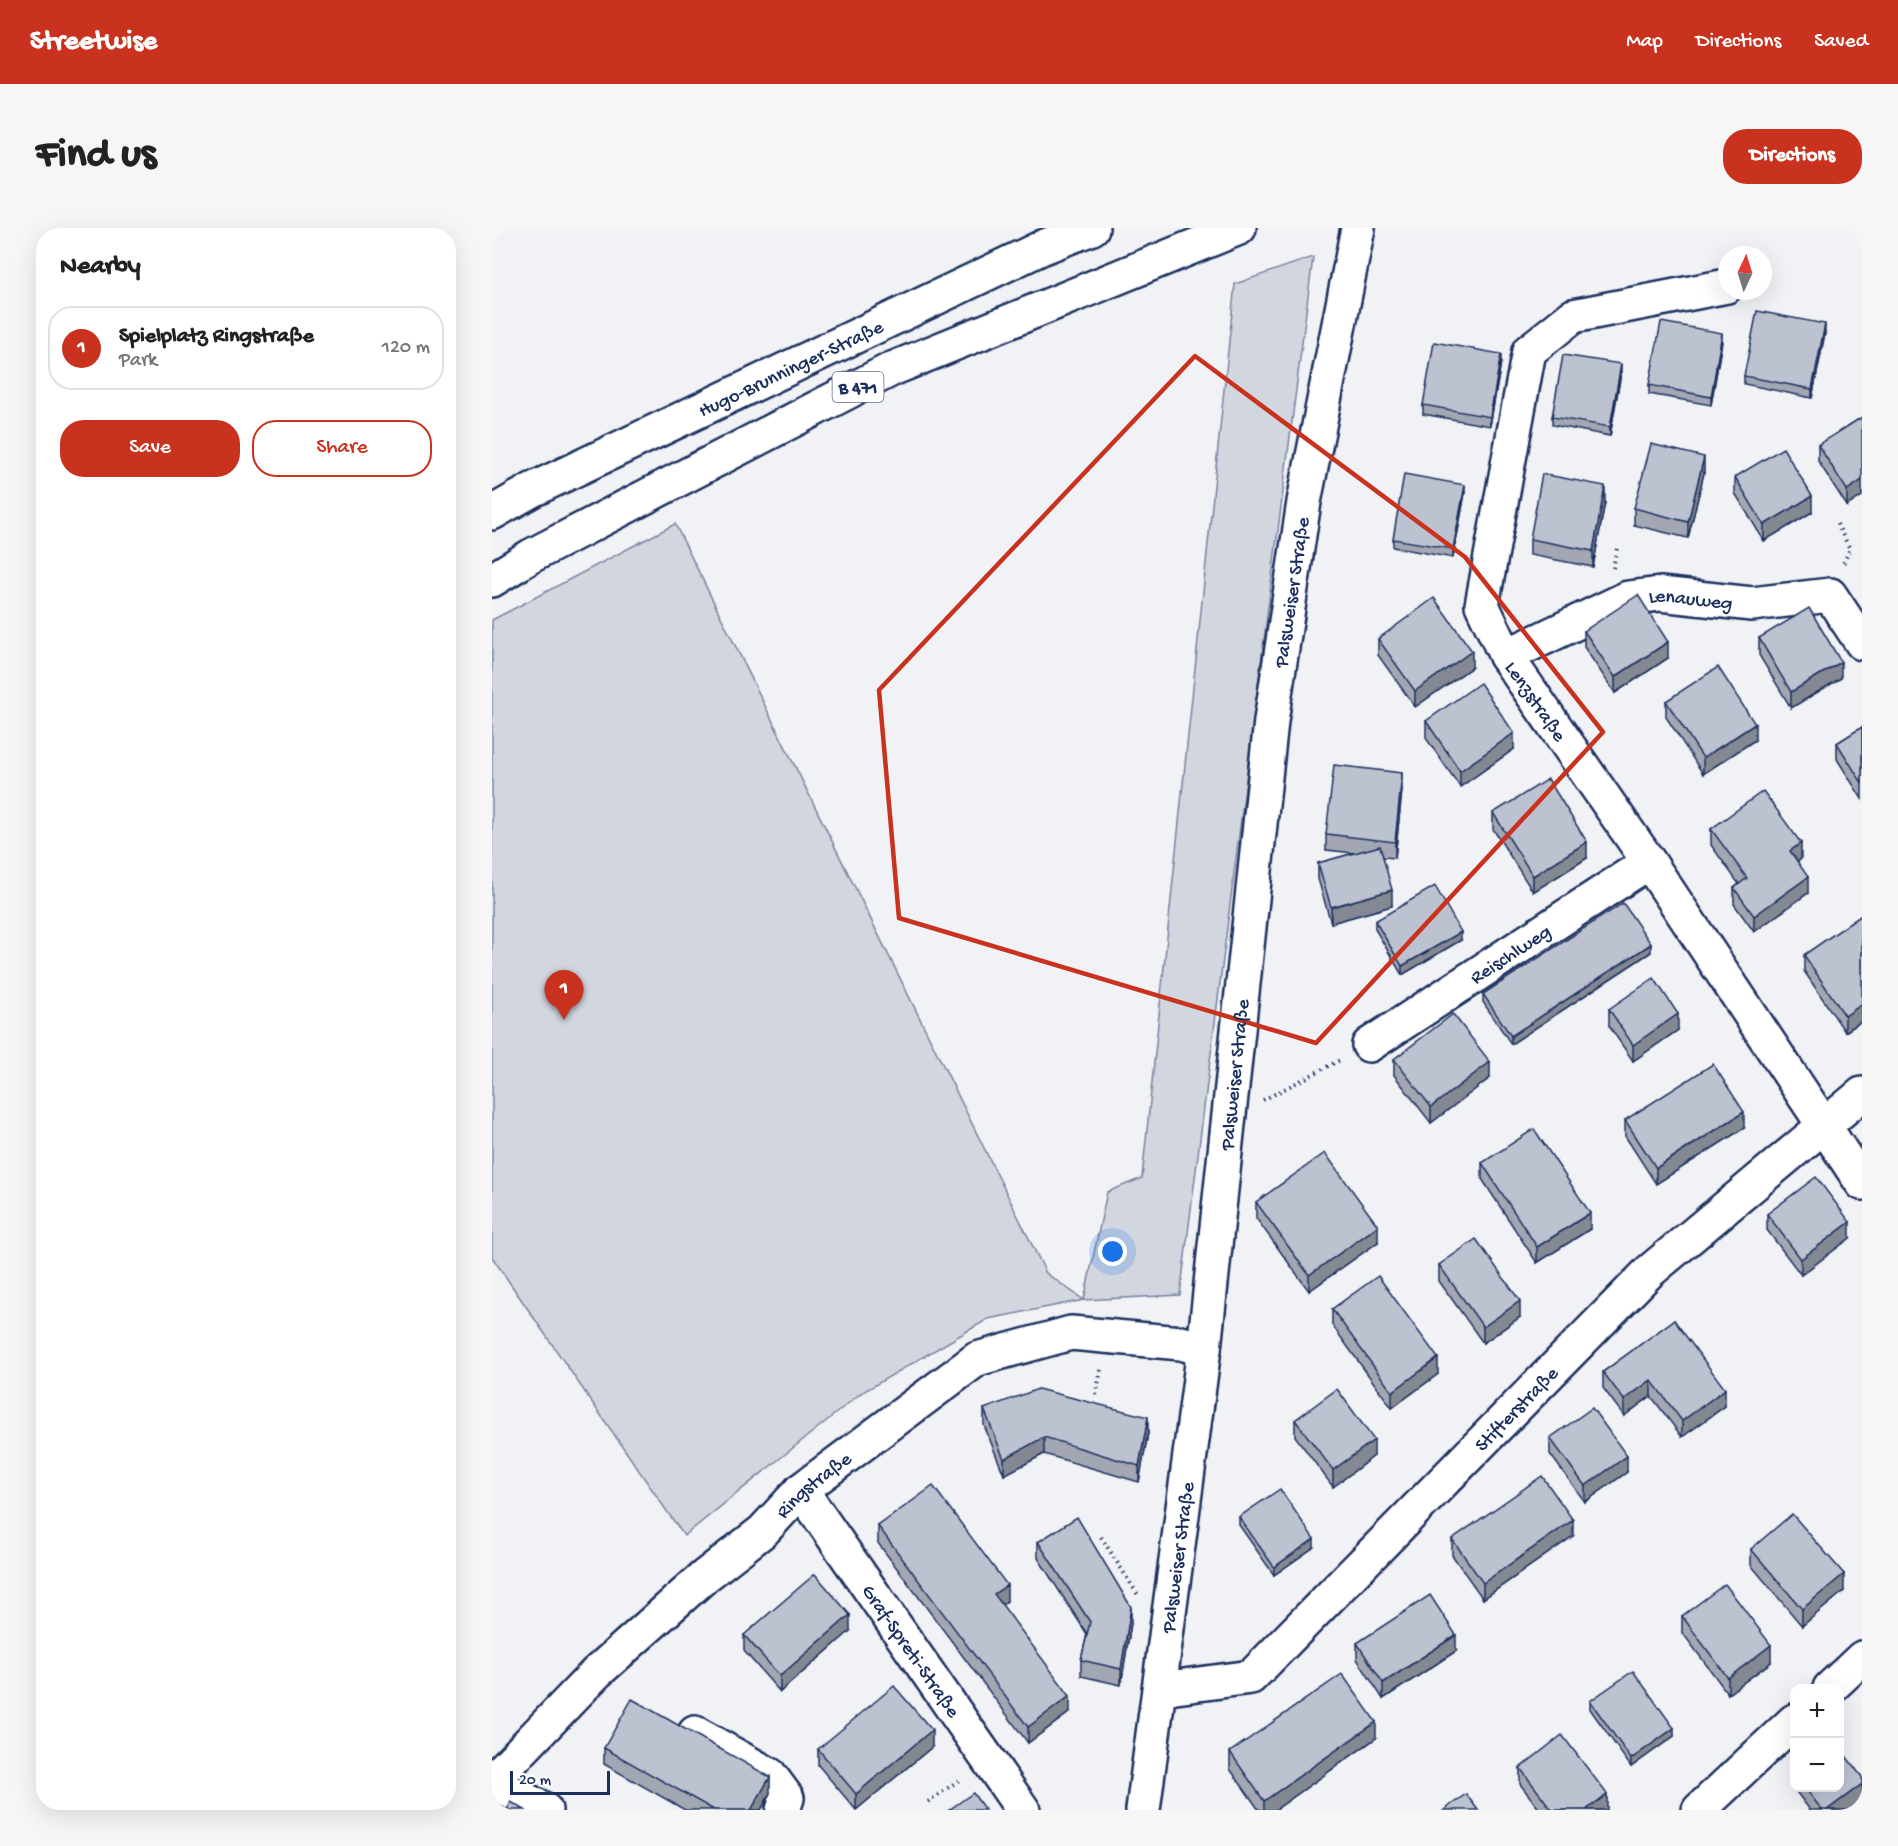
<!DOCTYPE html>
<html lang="en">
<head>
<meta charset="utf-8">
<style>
	:root { --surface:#fff; --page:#f6f6f6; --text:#222; --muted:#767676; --line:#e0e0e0; --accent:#c8321e }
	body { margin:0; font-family:"Gochi Hand",sans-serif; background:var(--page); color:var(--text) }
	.controls { position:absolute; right:18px; bottom:18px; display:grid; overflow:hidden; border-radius:12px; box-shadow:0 6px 24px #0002 }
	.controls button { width:54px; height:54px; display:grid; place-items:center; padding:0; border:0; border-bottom:2px solid var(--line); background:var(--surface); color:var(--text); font:30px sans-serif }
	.compass { position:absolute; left:1226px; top:18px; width:54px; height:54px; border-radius:50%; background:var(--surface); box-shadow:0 6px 24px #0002; rotate:4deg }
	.scale { position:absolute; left:18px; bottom:15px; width:100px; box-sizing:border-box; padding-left:6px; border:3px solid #1b2f5e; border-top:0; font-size:16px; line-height:21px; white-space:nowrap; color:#1b2f5e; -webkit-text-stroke:4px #fff; paint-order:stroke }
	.you { position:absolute; left:621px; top:1024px; width:21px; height:21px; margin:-15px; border:4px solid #fff; border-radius:50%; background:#1a73e8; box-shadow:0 0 0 9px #1a73e833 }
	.badge { display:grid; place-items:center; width:39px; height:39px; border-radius:50%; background:var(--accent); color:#fff; font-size:20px; font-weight:700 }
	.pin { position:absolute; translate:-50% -50px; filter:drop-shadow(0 2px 3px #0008) }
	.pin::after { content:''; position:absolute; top:32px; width:21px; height:18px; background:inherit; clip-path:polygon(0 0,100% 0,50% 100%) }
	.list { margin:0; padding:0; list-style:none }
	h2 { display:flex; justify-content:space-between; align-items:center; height:78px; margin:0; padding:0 24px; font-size:26px }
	h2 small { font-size:20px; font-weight:400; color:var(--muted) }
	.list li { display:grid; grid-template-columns:39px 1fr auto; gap:18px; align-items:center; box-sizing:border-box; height:84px; margin:0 12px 12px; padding:0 12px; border:2px solid var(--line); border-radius:24px }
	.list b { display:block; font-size:22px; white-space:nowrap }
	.list p { margin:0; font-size:20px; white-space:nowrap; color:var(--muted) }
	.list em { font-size:20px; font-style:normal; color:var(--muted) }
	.actions { display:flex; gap:12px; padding:18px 24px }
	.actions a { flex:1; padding:14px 0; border:2px solid var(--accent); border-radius:24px; text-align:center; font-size:21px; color:var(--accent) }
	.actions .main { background:var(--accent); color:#fff }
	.map { position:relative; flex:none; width:1370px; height:1582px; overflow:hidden; border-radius:24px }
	header { display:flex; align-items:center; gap:36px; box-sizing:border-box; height:84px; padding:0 30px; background:var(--accent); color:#fff }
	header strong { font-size:28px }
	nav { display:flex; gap:33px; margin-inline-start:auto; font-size:21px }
	.intro { display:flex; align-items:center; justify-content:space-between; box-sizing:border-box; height:144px; padding:0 36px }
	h1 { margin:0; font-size:42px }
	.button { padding:15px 27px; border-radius:24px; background:var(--accent); color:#fff; font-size:21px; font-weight:700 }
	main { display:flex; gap:36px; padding:0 36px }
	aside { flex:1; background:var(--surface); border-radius:24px; box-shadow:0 6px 24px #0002 }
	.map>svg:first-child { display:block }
</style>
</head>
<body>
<header>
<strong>Streetwise</strong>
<nav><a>Map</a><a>Directions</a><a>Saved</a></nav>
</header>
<div class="intro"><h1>Find us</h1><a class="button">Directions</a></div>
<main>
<aside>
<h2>Nearby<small></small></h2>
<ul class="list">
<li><span class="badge">1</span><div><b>Spielplatz Ringstraße</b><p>Park</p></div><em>120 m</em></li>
</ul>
<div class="actions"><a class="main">Save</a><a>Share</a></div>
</aside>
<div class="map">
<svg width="1370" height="1582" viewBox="0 0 1370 1582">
	<rect width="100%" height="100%" fill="#f1f2f5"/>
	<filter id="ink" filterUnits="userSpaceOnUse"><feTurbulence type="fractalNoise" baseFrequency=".0167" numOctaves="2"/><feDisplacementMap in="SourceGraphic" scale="12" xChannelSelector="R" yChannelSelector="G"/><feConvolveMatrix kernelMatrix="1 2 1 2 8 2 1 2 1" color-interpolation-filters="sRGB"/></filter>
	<g filter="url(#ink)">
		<path fill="#d2d6df" stroke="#76829e" stroke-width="1.5" d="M821 29 688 1067 592 1072 496 1091 369 1165 192 1308 0 1029V392L183 296 554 1045 592 1072 615 964 650 950 743 56Z"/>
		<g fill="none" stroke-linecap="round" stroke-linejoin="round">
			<g stroke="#1b2f5e" stroke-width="38">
				<g id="minor">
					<path id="s1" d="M1235 58 1081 88 1037 123 990 377 1014 428 1157 634 1370 955"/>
					<path id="s2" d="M0 285 40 262 551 19 600 0"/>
					<path id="s3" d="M1014 428 1136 370 1168 366 1260 376 1338 367 1370 415"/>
					<path id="s4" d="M877 817 1157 634"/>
					<path id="s5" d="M309 1262 531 1582"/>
					<path d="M1338 1460 1370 1430"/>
					<path id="s6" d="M669 1461 759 1449 1158 1043 1370 866"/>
					<path d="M203 1505 278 1547 295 1570 291 1582"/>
					<path id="s7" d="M0 1553 104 1445 213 1348 271 1303 309 1262 485 1131 579 1105 689 1115 712 1121"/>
					<path d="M0 1554 53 1582"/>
					<path id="s8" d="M651 1582 712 1121 779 493 812 274 866 0"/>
					<path d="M1207 1582 1302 1493"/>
				</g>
			</g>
			<g stroke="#1b2f5e" stroke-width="38">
				<path id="highway" d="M0 352 39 328 400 141 747 0"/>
			</g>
			<g stroke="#1b2f5e" stroke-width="4" stroke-dasharray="1.5 4.5" stroke-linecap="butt">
				<path d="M1345 296 1358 321 1350 338"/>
				<path d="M1121 340 1125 320"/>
				<path d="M771 872 850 831"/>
				<path d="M604 1167 609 1141"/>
				<path d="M609 1309 646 1367"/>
				<path d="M436 1574 470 1550"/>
			</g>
			<use href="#minor" stroke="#fff" stroke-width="33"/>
			<use href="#highway" stroke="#fff" stroke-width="33"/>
		</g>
		<g fill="#a2a7b3" stroke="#1b2f5e" stroke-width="1.5">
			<path d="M1333 105 1320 170 1252 156V148Z"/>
			<path d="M1230 113 1219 177 1157 166V157Z"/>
			<path d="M1009 134 998 198 931 186V177Z"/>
			<path d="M1129 145 1118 208 1060 197V189Z"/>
			<path d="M1370 189 1355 278 1326 233V217Z"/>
			<path d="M1212 245 1196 310 1142 297V280Z"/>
			<path d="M1243 249 1320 284 1272 313 1243 265Z"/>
			<path d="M973 265 961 330 901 319V311Z"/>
			<path d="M1113 274 1101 339 1038 327V311Z"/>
			<path d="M1092 403 1176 430 1123 465 1092 419Z"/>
			<path d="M1267 410 1349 450 1299 480 1267 427Z"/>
			<path d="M886 411 980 439 923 479 886 427Z"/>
			<path d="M1174 473 1263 512 1211 546 1174 489Z"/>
			<path d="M934 493 1022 521 968 559 934 510Z"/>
			<path d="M1370 499V571L1345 531V515Z"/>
			<path d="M910 562 903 630 891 629 900 678 839 695 826 651V635L862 625 834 622V606Z"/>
			<path d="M1001 585 1095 630 1041 664 1001 601Z"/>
			<path d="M1219 601 1309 631 1305 634 1316 665 1262 704 1242 676V660L1247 656 1219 617Z"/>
			<path d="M1370 687V793L1353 804 1312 743V727Z"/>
			<path d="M883 693 969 712 910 747 883 701Z"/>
			<path d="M1159 724 1019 816 991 774V766Z"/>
			<path d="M1117 781 1186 802 1141 833 1117 798Z"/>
			<path d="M902 831 998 850 939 895 902 847Z"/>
			<path d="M1133 892 1252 900 1164 956 1133 908Z"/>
			<path d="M990 935 1098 1001 1045 1035 990 951Z"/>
			<path d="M764 974 886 1014 817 1063 764 990Z"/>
			<path d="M1275 986 1358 1010 1309 1047 1275 1002Z"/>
			<path d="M947 1037 1028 1089 991 1115 947 1053Z"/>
			<path d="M840 1081 946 1146 900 1180 840 1097Z"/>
			<path d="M1182 1092 1233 1178 1190 1209 1159 1168 1132 1188 1111 1160V1144Z"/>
			<path d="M492 1181 656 1205 647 1254 552 1226 512 1247 492 1197Z"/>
			<path d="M803 1192 882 1228 841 1259 803 1208Z"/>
			<path d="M1058 1210 1135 1244 1093 1274 1058 1226Z"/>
			<path d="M747 1289 822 1319 782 1347 747 1297Z"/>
			<path d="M386 1298 515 1373 510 1377 578 1484 536 1515 386 1315Z"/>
			<path d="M1081 1308 991 1371 960 1327V1311Z"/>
			<path d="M546 1314 639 1395 629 1457 589 1448V1432L595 1406 546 1330Z"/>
			<path d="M1259 1321 1352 1363 1310 1398 1259 1337Z"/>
			<path d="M1190 1388 1279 1434 1236 1466 1190 1404Z"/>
			<path d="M358 1403 288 1464 252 1423V1407Z"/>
			<path d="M865 1415 964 1423 891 1471 865 1431Z"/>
			<path d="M1098 1473 1182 1508 1139 1539 1098 1481Z"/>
			<path d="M884 1510 783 1582H767L738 1541V1524Z"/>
			<path d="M440 1519 364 1582 326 1537V1521Z"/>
			<path d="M112 1520 278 1565 269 1582H193L112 1536Z"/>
			<path d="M1028 1540 1115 1582H1048L1028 1556Z"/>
			<path d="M1305 1560H1347L1370 1572 1357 1582H1318L1305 1565Z"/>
		</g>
		<g fill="#848892" stroke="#1b2f5e" stroke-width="1.5">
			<path d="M1333 96V105L1320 170V161Z"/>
			<path d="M1230 105V113L1219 177V169Z"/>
			<path d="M1009 126V134L998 198V189Z"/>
			<path d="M1129 136V145L1118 208V199Z"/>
			<path d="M1212 229V245L1196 310V294Z"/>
			<path d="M1370 252V268L1355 278V262Z"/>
			<path d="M973 257V265L961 330V321Z"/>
			<path d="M1113 258V274L1101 339V323Z"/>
			<path d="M1320 268V284L1272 313V297Z"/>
			<path d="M1176 414V430L1123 465V449Z"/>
			<path d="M980 423V439L923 479V463Z"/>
			<path d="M1349 434V450L1299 480V464Z"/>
			<path d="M1263 496V512L1211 546V530Z"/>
			<path d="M1022 505V521L968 559V543Z"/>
			<path d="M910 545V562L903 630V614Z"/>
			<path d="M1095 614V630L1041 664V648Z"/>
			<path d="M1309 615V631L1298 640V623Z"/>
			<path d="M1316 649V665L1262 704V688Z"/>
			<path d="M900 662V678L839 695V679Z"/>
			<path d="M969 704V712L910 747V738Z"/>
			<path d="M1159 716V724L1019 816V808Z"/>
			<path d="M1370 776V793L1353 804V788Z"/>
			<path d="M1186 786V802L1141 833V817Z"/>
			<path d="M998 834V850L939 895V879Z"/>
			<path d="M1252 884V900L1164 956V940Z"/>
			<path d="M1098 985V1001L1045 1035V1019Z"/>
			<path d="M1358 994V1010L1309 1047V1031Z"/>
			<path d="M886 998V1014L817 1063V1047Z"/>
			<path d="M1028 1073V1089L991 1115V1099Z"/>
			<path d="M946 1130V1146L900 1180V1164Z"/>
			<path d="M1159 1152V1168L1132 1188V1172Z"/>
			<path d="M1233 1161V1178L1190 1209V1193Z"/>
			<path d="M656 1189V1205L647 1254V1238Z"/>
			<path d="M552 1209V1226L512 1247V1231Z"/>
			<path d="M882 1212V1228L841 1259V1242Z"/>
			<path d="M1135 1228V1244L1093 1274V1258Z"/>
			<path d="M1081 1292V1308L991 1371V1355Z"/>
			<path d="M822 1311V1319L782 1347V1339Z"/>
			<path d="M1352 1346V1363L1310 1398V1381Z"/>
			<path d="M515 1357V1373L502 1383V1366Z"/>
			<path d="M639 1379V1395L629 1457V1441Z"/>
			<path d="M358 1387V1403L288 1464V1448Z"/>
			<path d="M964 1407V1423L891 1471V1455Z"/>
			<path d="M1279 1417V1434L1236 1466V1450Z"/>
			<path d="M578 1468V1484L536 1515V1499Z"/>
			<path d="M884 1494V1510L783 1582H772V1573Z"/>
			<path d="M1182 1500V1508L1139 1539V1531Z"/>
			<path d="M440 1502V1519L364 1582V1566Z"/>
			<path d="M278 1549V1565L269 1582H259Z"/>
			<path d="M1370 1556V1572L1357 1582H1335Z"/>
			<path d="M1115 1566V1582H1094Z"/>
		</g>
		<g fill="#bcc2d0" stroke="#1b2f5e" stroke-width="1.5">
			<path d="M1265 83 1333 96 1320 161 1252 148Z"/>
			<path d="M1169 94 1230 105 1219 169 1157 157Z"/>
			<path d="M942 114 1009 126 998 189 931 177Z"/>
			<path d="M1071 127 1129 136 1118 199 1060 189Z"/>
			<path d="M1370 189V252L1355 262 1326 217Z"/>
			<path d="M1159 216 1212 229 1196 294 1142 280Z"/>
			<path d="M1291 220 1320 268 1272 297 1243 249Z"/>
			<path d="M912 246 973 257 961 321 901 311Z"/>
			<path d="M1050 246 1113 258 1101 323 1038 311Z"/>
			<path d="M1146 367 1176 414 1123 449 1092 403Z"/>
			<path d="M942 370 980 423 923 463 886 411Z"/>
			<path d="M1317 380 1349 434 1299 464 1267 410Z"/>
			<path d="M1226 439 1263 496 1211 530 1174 473Z"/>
			<path d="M988 455 1022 505 968 543 934 493Z"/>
			<path d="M1370 499V555L1345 515Z"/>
			<path d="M842 537 910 545 903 614 834 606Z"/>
			<path d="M1056 551 1095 614 1041 648 1001 585Z"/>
			<path d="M1271 563 1309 615 1298 623 1316 649 1262 688 1242 660 1255 650 1219 601Z"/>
			<path d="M888 618 900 662 839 679 826 635Z"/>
			<path d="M943 658 969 704 910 738 883 693Z"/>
			<path d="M1131 675 1159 716 1019 808 991 766Z"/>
			<path d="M1370 687V776L1353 788 1312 727Z"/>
			<path d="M1162 750 1186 786 1141 817 1117 781Z"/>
			<path d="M961 786 998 834 939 879 902 831Z"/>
			<path d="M1221 836 1252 884 1164 940 1133 892Z"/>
			<path d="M1042 901 1098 985 1045 1019 990 935Z"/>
			<path d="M833 925 886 998 817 1047 764 974Z"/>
			<path d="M1324 949 1358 994 1309 1031 1275 986Z"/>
			<path d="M984 1011 1028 1073 991 1099 947 1037Z"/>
			<path d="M886 1048 946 1130 900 1164 840 1081Z"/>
			<path d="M1182 1092 1233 1161 1190 1193 1159 1152 1132 1172 1111 1144Z"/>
			<path d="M546 1161 656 1189 647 1238 552 1209 512 1231 492 1181Z"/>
			<path d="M845 1161 882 1212 841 1242 803 1192Z"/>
			<path d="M1100 1180 1135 1228 1093 1258 1058 1210Z"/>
			<path d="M1050 1248 1081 1292 991 1355 960 1311Z"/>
			<path d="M441 1258 515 1357 502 1366 578 1468 536 1499 386 1298Z"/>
			<path d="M788 1261 822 1311 782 1339 747 1289Z"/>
			<path d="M1300 1286 1352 1346 1310 1381 1259 1321Z"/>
			<path d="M585 1289 639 1379 629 1441 589 1432 598 1394 546 1314Z"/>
			<path d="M323 1346 358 1387 288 1448 252 1407Z"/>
			<path d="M1233 1356 1279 1417 1236 1450 1190 1388Z"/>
			<path d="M938 1367 964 1407 891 1455 865 1415Z"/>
			<path d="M1141 1443 1182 1500 1139 1531 1098 1473Z"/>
			<path d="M850 1446 884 1494 772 1573 738 1524Z"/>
			<path d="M402 1458 440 1502 364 1566 326 1521Z"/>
			<path d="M140 1471 278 1549 259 1582H222L112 1520Z"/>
			<path d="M1070 1507 1115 1566 1094 1582H1060L1028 1540Z"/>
			<path d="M1347 1519 1370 1549V1556L1335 1582H1330L1313 1560H1347Z"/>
			<path d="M481 1565 493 1582H457Z"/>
			<path d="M974 1566 986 1582H952Z"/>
			<path d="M19 1574 33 1582H15Z"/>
		</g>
	</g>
	<path fill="none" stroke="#c8321e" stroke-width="4.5" stroke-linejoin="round" d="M703 128 973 329 1111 504 824 815 407 690 387 462Z"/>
	<g text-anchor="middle" stroke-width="6" stroke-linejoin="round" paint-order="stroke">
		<rect fill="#fff" stroke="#5f6d8e" stroke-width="1.5" x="340.5" y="144" width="51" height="30" rx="4.5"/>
		<g font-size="18" font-weight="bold" fill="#1b2f5e">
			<text x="366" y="165">B 471</text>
		</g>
		<g font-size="20" fill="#1b2f5e" stroke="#fff">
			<text dy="7" stroke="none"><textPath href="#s2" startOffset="332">Hugo-Brunninger-Straße</textPath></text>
			<text dy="7" stroke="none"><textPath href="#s8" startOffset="1227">Palsweiser Straße</textPath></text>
			<text dy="7" stroke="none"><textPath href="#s3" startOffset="198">Lenauweg</textPath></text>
			<text dy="7" stroke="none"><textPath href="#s1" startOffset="582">Lenzstraße</textPath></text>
			<text dy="7" stroke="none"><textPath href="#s4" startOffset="168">Reischlweg</textPath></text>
			<text dy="7" stroke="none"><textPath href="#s8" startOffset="741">Palsweiser Straße</textPath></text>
			<text dy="7" stroke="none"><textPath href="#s6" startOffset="468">Stifterstraße</textPath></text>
			<text dy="7" stroke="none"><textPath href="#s7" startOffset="438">Ringstraße</textPath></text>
			<text dy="7" stroke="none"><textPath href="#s8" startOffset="255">Palsweiser Straße</textPath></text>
			<text dy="7" stroke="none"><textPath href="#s5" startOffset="195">Graf-Spreti-Straße</textPath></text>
		</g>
	</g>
</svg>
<div class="controls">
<button>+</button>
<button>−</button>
</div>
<svg class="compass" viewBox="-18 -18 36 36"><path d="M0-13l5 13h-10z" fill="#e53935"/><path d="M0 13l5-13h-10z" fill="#767676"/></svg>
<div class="scale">20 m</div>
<div class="you"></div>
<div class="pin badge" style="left:72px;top:792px">1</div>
</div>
</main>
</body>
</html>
